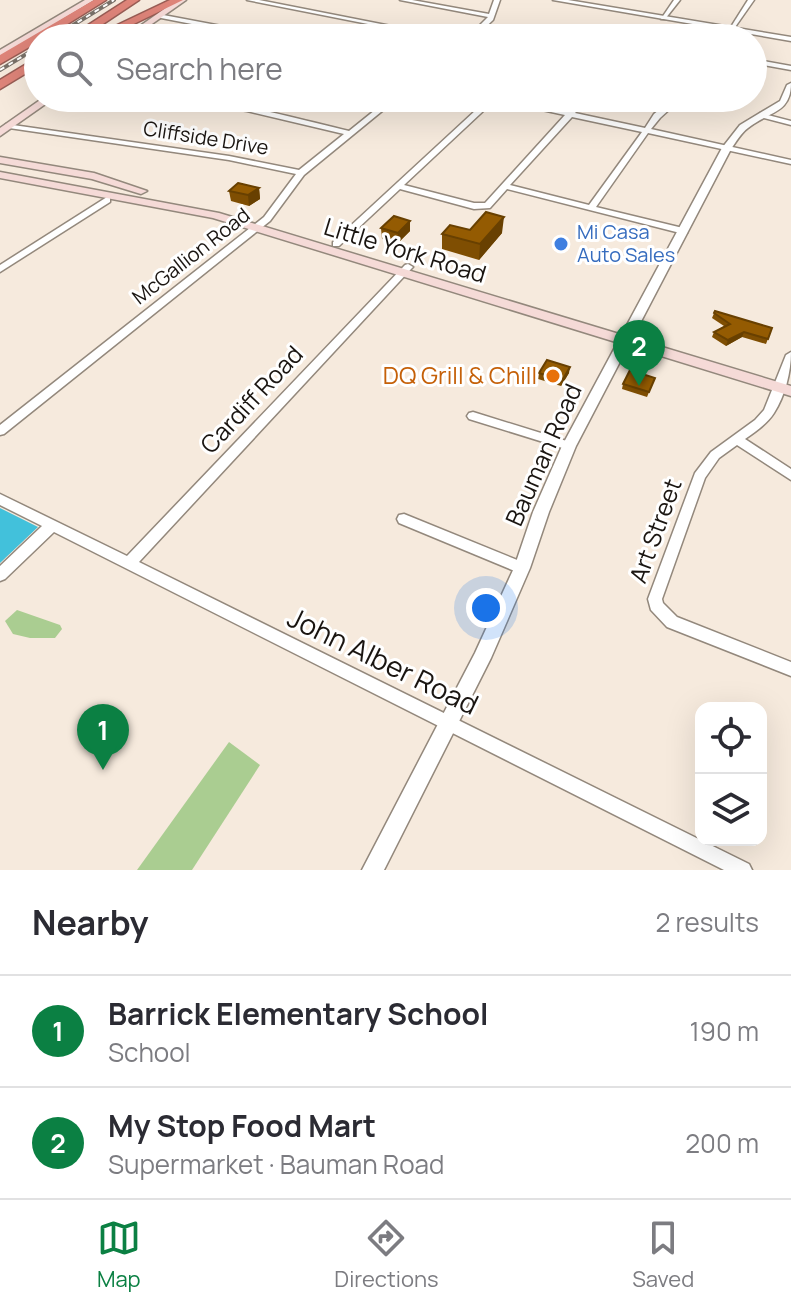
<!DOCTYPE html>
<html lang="en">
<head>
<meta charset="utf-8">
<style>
	:root { --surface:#fff; --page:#f2f2f3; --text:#2b2b33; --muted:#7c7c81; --line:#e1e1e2; --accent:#0b8043 }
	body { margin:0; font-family:Manrope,sans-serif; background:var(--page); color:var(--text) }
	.controls { position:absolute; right:24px; bottom:24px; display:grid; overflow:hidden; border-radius:16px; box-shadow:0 8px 32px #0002 }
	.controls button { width:72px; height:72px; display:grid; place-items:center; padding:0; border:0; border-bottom:2px solid var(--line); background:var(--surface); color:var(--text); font:40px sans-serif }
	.you { position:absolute; left:486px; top:608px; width:28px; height:28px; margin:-20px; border:6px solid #fff; border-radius:50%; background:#1a73e8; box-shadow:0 0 0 12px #1a73e833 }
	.badge { display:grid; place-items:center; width:52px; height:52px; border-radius:50%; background:var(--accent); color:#fff; font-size:26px; font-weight:700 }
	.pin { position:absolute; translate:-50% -66px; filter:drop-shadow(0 2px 4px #0008) }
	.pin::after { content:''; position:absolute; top:42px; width:28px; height:24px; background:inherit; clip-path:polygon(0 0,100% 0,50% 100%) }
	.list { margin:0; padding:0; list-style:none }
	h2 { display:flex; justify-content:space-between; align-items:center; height:104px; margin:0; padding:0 32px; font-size:34px }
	h2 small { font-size:26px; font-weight:400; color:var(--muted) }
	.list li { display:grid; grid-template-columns:52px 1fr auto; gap:24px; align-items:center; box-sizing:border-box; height:112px; padding:0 32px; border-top:2px solid var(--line) }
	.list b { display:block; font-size:30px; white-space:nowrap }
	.list p { margin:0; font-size:26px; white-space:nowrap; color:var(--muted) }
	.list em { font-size:26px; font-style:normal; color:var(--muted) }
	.icon { flex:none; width:44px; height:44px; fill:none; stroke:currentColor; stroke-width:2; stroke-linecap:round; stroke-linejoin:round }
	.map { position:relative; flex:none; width:791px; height:870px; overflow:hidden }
	.search { position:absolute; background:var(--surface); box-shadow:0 8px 32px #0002; left:24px; right:24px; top:24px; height:88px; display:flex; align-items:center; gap:20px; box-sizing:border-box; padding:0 28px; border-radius:44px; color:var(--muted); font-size:30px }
	.sheet { height:328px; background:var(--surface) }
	nav { display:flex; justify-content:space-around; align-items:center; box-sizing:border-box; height:112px; border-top:2px solid var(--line); background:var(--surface); font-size:22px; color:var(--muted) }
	nav a { display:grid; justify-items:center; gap:4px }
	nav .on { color:var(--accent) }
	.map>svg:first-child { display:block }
</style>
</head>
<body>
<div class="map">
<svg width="791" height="870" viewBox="0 0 791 870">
	<rect width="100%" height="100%" fill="#f6eadd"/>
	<g fill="#aacd91">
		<path d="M17 610 60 625 62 629 55 638H30L13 634 5 621Z"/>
		<path d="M229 742 260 765 192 870H137Z"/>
	</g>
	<path fill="#42c1db" d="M0 508 38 527 0 563Z"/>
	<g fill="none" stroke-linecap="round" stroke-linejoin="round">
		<g stroke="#93887c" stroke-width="3">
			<g id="minor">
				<path d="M247 0H259L452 38H439Z"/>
				<path d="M400 0H412L489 14 494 0H500L493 20 474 38H467L488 17Z"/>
				<path d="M674 0H680L665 19H661Z"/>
				<path d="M748 0H754L733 30H729Z"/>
				<path d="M158 14 274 36 277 38H264L156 17Z"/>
				<path d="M574 28 621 36 624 38C611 38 584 31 575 32 567 33 564 38 555 38Z"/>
				<path d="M753 59 791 66V70L753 63Z"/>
				<path d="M165 98C227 98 289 117 349 131L390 98H398L304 175 270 221 4 434 0 435V425L264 217 296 174 229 160 9 128 5 126 6 124 229 156 299 170 344 134 247 111 169 100Z"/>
				<path d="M489 98H506L569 112 581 98H589L575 113 645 128 654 114 674 98H682L660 118 651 129 791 160V164L648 133 596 207 687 229V233L684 234 507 189 490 208 474 209 400 189 339 246H333V242ZM495 100 565 115 485 203H474L404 185ZM572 117 642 132 589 205 510 185Z"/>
				<path d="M760 113 791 121V125L760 117Z"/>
				<path d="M107 197 110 198V202L0 272V265Z"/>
				<path d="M408 264 413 267 411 269 139 562 749 864 752 870H724L54 532 5 579 0 581V566L42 526 0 505V494L127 556 405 265Z"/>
				<path d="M791 352C791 372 785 396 774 413 767 424 755 432 745 439L791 469V480L737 445 719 458 705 478 662 599 663 603 677 617 791 662V676L667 627 651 610 648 599 695 473 711 452 755 420 764 410 786 355Z"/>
				<path d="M473 412 573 443 575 446 569 450 469 419 467 416 469 413Z"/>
				<path d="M404 514 527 564 529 568 527 572 522 574 517 572 399 523 397 519 399 515Z"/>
			</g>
		</g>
		<g stroke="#93887c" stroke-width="3">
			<g id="tertiary">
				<path d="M553 0H568L791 37V41Z"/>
				<path d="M791 83C791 114 769 111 748 128 741 133 736 142 731 149L576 446 549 512 530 568 491 658 384 870H362L475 653 514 568 533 512 562 446 722 148 740 125 780 101 787 85Z"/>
			</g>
		</g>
		<g stroke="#93887c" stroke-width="3">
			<g id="secondary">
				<path d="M85 0H94L0 57V50Z"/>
				<path d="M177 0H186L132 38H123Z"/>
				<path d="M43 98H54L0 136V128Z"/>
				<path d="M0 157 94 173 147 191 141 194 92 179 0 163Z"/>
				<path d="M0 172 219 213 791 386V396L213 218 0 178Z"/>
			</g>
		</g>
		<g stroke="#995d55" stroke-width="3">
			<g id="motorway">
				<path d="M94 0H106L45 38H38V42L0 64V55Z"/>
				<path d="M127 0H139L82 38H68Z"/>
				<path d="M170 0H183L105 38H90Z"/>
				<path d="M38 57V66L0 89V80Z"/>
			</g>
		</g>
		<use href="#minor" fill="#fff" fill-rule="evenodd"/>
		<use href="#tertiary" fill="#fff" fill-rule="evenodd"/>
		<use href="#secondary" fill="#f5dad7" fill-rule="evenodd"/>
		<use href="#motorway" fill="#de8479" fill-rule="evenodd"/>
		<g stroke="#797169" stroke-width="4">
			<g id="rail">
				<path d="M52 38 114 0"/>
				<path d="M0 70 38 47"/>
			</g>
		</g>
		<use href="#rail" stroke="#fff" stroke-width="2" stroke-dasharray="5" stroke-linecap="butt"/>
	</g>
	<g fill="#7f4e02">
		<path d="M259 188 260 199 249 206 231 201 229 191Z"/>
		<path d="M381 228 410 231 398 243 382 239Z"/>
		<path d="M470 230 502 233 479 260 442 249V234Z"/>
		<path d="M715 311 772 328 766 344 742 337 726 346 712 337 714 332 724 326 712 318Z"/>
		<path d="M539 373H569L561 386 538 379Z"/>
		<path d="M655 378 647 397 622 389 623 384Z"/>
	</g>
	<g fill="#684001">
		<path d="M259 188 260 199 249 206 248 195Z"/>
		<path d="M504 217 502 233 479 260 480 244Z"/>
		<path d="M410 221V231L398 243V233Z"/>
		<path d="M744 332 742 337 726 346 728 340Z"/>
		<path d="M570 367 569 373 561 386 562 381Z"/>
	</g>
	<g fill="#945b02" stroke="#684001" stroke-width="2">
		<path d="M238 183 259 188 248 195 229 191Z"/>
		<path d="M486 212 504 217 480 244 442 234 450 225 470 230Z"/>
		<path d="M394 216 410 221 398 233 381 228Z"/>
		<path d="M715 311 772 328 768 339 744 332 728 340 714 332 730 324 714 313Z"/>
		<path d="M547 360 570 367 562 381 539 373Z"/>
		<path d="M630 370 655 378 649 392 623 384Z"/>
	</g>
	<circle fill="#3f7fe0" stroke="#fff" stroke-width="3" cx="561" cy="244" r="8"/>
	<circle fill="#e8710a" stroke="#fff" stroke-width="3" cx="553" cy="376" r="8"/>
	<g text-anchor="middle" stroke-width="6" stroke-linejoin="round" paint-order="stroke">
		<g font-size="20" fill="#1a1511" stroke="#fff">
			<text transform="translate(206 138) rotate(9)" y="7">Cliffside Drive</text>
			<text transform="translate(191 256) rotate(-38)" y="7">McGallion Road</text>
		</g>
		<g font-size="20" fill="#366cbe" stroke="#fff" text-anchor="start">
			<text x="577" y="239">Mi Casa<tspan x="577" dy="23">Auto Sales</tspan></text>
		</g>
		<g font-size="24" fill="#1a1511" stroke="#fff">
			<text transform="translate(405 251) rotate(17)" y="8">Little York Road</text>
			<text transform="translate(252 400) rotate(-47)" y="8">Cardiff Road</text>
			<text transform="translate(544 455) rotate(-66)" y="8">Bauman Road</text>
			<text transform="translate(656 531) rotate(-70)" y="8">Art Street</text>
		</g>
		<g font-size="24" fill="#c56008" stroke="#fff" text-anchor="end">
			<text x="537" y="384">DQ Grill &amp; Chill</text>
		</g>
		<g font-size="28" fill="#1a1511" stroke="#fff">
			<text transform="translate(383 661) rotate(26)" y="10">John Alber Road</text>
		</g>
	</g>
</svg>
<div class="controls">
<button><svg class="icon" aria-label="locate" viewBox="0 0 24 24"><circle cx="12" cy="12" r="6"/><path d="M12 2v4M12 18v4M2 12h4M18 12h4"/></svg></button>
<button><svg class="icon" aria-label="layers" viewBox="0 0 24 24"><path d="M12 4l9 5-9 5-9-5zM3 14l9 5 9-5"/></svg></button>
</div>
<div class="you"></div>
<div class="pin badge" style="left:103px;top:770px">1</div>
<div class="pin badge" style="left:639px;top:386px">2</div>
<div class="search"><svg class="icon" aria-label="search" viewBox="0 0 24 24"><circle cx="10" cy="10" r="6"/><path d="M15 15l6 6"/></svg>Search here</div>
</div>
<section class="sheet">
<h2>Nearby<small>2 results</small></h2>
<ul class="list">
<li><span class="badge">1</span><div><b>Barrick Elementary School</b><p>School</p></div><em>190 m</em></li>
<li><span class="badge">2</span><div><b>My Stop Food Mart</b><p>Supermarket · Bauman Road</p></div><em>200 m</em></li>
</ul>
</section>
<nav>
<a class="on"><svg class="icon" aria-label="map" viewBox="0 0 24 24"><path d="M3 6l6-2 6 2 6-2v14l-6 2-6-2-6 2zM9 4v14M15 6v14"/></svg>Map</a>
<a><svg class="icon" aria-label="directions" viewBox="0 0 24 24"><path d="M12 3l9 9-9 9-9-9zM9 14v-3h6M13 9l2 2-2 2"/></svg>Directions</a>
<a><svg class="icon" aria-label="saved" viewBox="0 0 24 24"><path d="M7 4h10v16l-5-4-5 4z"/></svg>Saved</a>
</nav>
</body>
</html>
